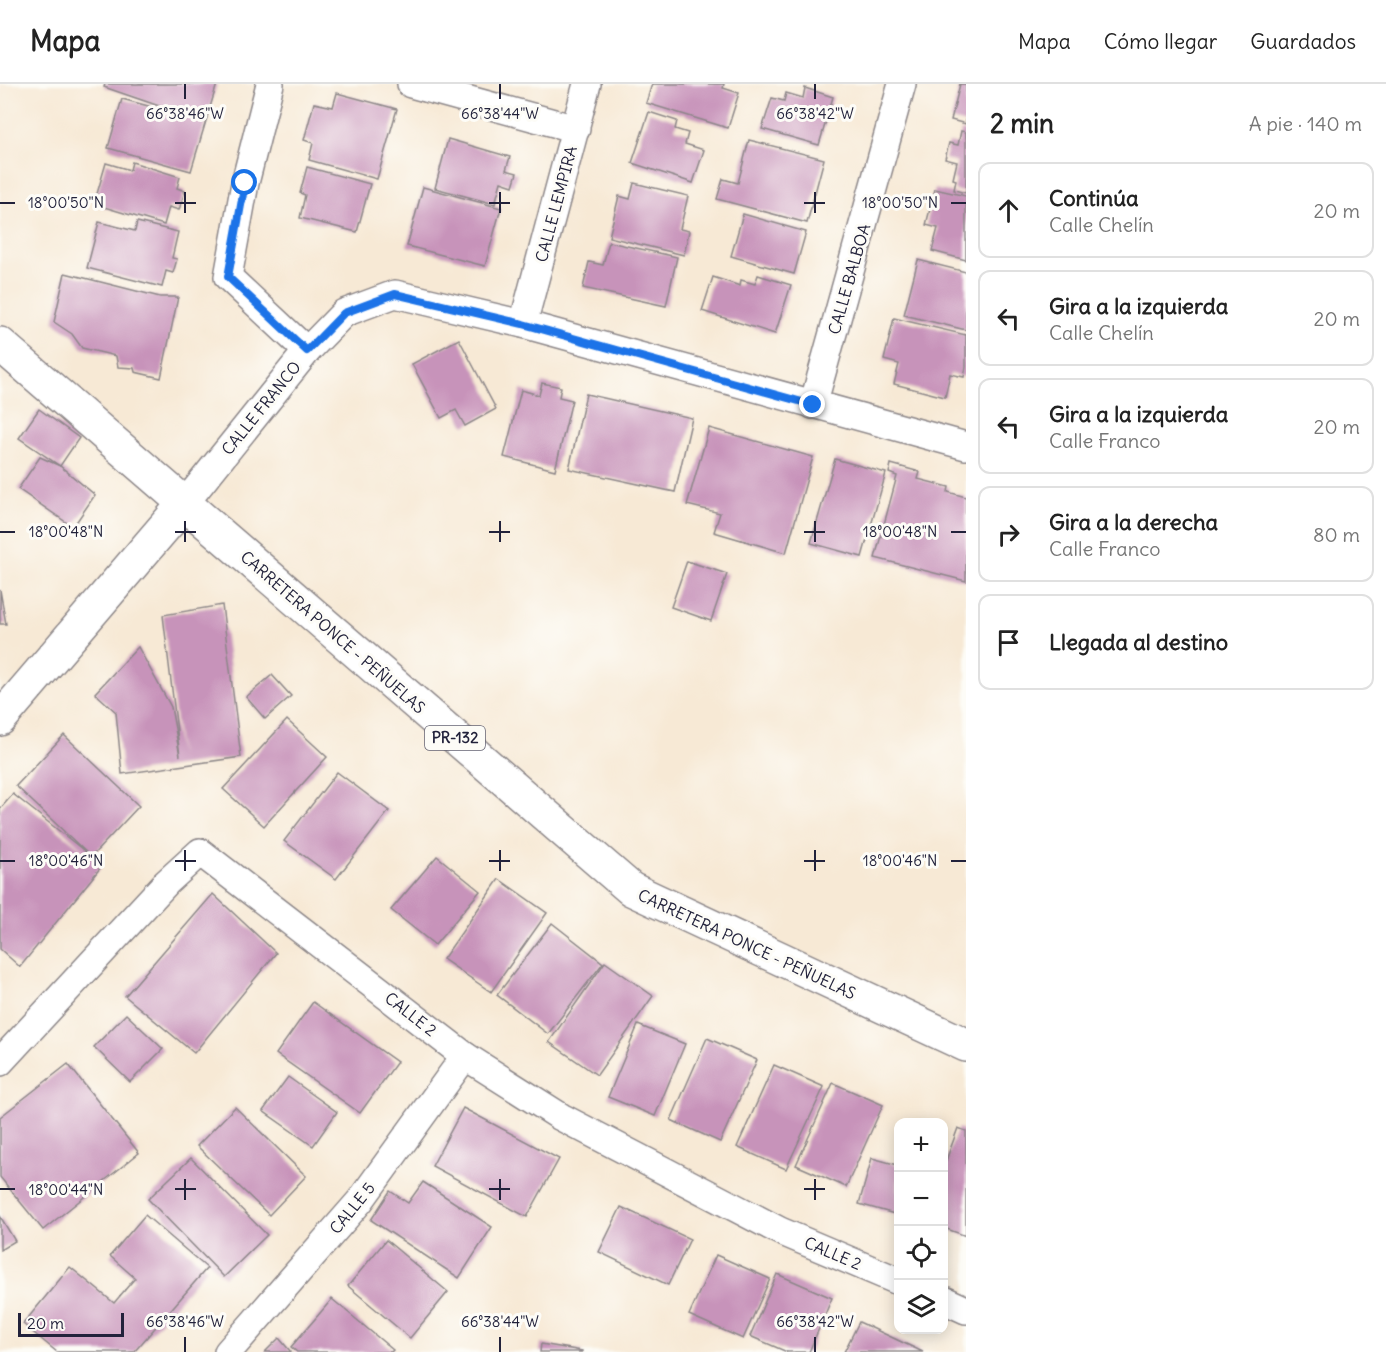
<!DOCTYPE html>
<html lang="es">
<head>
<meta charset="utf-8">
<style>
	:root { --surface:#fff; --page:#f6f6f6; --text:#222; --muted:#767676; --line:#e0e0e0 }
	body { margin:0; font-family:Delius,sans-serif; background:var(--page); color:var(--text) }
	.controls { position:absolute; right:18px; bottom:18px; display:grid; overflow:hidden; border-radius:12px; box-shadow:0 3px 15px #0003 }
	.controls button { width:54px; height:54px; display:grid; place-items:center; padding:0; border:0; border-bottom:2px solid var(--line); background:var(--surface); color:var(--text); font:30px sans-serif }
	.scale { position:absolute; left:18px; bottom:15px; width:106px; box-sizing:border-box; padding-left:6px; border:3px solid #22223b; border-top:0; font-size:16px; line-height:21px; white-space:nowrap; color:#22223b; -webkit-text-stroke:4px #fdfcf7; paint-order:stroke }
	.stop { position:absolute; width:18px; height:18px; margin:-14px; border:4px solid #1a73e8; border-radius:50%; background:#fff }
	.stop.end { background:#1a73e8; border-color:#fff; box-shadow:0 2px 6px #0008 }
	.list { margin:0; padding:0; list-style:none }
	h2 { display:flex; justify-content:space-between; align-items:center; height:78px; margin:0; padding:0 24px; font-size:26px }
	h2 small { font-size:20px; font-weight:400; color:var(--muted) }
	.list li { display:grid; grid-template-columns:39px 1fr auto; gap:18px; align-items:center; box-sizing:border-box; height:96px; margin:0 12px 12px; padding:0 12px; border:2px solid var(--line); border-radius:12px }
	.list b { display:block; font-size:22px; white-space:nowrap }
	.list p { margin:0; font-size:20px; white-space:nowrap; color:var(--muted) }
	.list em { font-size:20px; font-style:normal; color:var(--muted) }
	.icon { flex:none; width:33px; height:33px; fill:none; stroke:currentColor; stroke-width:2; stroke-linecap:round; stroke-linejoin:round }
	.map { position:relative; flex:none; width:966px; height:1268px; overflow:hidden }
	header { display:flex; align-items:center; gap:36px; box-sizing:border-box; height:84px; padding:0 30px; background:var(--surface); border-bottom:2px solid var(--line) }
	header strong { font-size:28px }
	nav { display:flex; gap:33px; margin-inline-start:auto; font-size:21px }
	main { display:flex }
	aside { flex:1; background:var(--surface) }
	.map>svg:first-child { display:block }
</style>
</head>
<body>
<header>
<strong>Mapa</strong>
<nav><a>Mapa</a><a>Cómo llegar</a><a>Guardados</a></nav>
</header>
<main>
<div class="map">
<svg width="966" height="1268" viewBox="0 0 966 1268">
	<rect width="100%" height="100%" fill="#fdfcf7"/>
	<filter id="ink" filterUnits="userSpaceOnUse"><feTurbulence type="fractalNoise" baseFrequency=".0167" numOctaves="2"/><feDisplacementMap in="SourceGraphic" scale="12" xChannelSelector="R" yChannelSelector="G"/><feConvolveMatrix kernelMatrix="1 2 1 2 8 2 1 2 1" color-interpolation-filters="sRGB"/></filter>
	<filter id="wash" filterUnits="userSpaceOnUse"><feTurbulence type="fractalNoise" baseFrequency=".008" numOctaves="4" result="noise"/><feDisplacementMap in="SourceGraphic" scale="24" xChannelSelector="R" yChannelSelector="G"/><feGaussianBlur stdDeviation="1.35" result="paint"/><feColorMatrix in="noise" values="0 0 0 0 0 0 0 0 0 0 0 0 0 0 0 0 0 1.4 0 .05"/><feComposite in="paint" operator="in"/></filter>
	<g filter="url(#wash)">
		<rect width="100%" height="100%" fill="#f7e9d5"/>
		<g id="blocks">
			<g fill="#c793ba">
				<path d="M105 0H217L191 87 108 64 122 15 197 35 104 3Z"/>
				<path d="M652 0H724L723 4 739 9 728 44 646 19Z"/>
				<path d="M960 0H966V40L951 36Z"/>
				<path d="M805 4 833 13 819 61 762 45 772 14 784 17 786 9 803 14Z"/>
				<path d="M337 9 397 25 377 95 309 76 313 59 304 56 314 19 333 23Z"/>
				<path d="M649 28 677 37 675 45 688 49 685 60 704 66 693 99 632 79Z"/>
				<path d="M961 47 966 48V109L954 106 956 96 953 95 957 78 945 75 949 59 958 61Z"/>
				<path d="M448 55 510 73 506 86 517 89 513 102 501 98 495 120 435 104Z"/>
				<path d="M749 56 824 75 807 139 717 115 723 95 738 99Z"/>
				<path d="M132 78 180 93 177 104 185 107 179 126 169 123 164 141 94 120 106 79 130 86Z"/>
				<path d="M307 83 370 100 357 148 300 134 305 111 300 109Z"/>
				<path d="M634 99 688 112 680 145 689 147 684 171 609 153 619 112 630 115Z"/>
				<path d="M423 103 501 124 485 182 407 162Z"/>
				<path d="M935 105 966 112V176L932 167 938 144 926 141Z"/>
				<path d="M743 130 806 148 794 190 731 172Z"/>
				<path d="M99 138 135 147 137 138 178 148 172 174 177 175 173 189 166 187 162 203 87 184Z"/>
				<path d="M609 158 677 173 666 222 583 204 589 178 603 181Z"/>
				<path d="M918 176 966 188V246L904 231Z"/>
				<path d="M65 189 160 213H178L161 294 135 288 134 284 118 283 116 272 82 264 72 250 54 238Z"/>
				<path d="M758 191 791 201 775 250 702 227 713 193 740 202 741 196 755 200Z"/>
				<path d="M894 234 966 251V283L964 293 950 290 945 313 894 300 899 280 884 276Z"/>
				<path d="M459 255 496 325 465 342 456 326 441 334 412 280Z"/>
				<path d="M542 299 561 303 559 313 572 316 555 386 504 373 521 306 539 311Z"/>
				<path d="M586 310 692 334 675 408 569 385Z"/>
				<path d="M39 325 79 354 60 382 19 354Z"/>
				<path d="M709 344 813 373 786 469 714 448 720 429 687 421Z"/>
				<path d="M40 373 60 382 95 411 73 443 18 405Z"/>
				<path d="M835 375 886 389 862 473 811 459Z"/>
				<path d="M891 380 920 388 918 395 949 403 948 408 966 413V497L875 474 897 392 889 389Z"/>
				<path d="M687 477 727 490 711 537 671 523Z"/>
				<path d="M0 506 6 540H0Z"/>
				<path d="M222 521 241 673 122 690 116 628 95 609 138 563 171 623 180 672 163 531Z"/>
				<path d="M272 591 291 612 265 635 246 613Z"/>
				<path d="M287 636 327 673 264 742 223 705Z"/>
				<path d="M64 651 139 722 92 772 101 783 20 883 0 865V725L13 710 88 770 16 702Z"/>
				<path d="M337 688 389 727 336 795 284 757Z"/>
				<path d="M437 772 480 807 435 861 391 826Z"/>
				<path d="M499 795 547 829 491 908 443 875Z"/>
				<path d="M213 810 276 869 194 969 125 912Z"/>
				<path d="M552 839 603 879 548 950 497 911Z"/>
				<path d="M605 878 653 912 597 991 549 958Z"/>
				<path d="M313 918 397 978 360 1029 276 970Z"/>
				<path d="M126 930 163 965 130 998 94 963Z"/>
				<path d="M638 941 685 960 655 1032 608 1013Z"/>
				<path d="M707 954 757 976 720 1058 671 1036Z"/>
				<path d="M68 980 139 1069 43 1146 0 1093V1033Z"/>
				<path d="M774 981 824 1003 786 1085 737 1063Z"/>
				<path d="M288 993 337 1028 313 1062 263 1027Z"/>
				<path d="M833 999 883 1021 846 1103 796 1081Z"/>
				<path d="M235 1023 306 1092 269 1131 197 1062Z"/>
				<path d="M463 1024 559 1075 527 1133 432 1082Z"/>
				<path d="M958 1044 966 1047V1152L944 1144V1082Z"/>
				<path d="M191 1074 267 1151 224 1193 148 1115Z"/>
				<path d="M872 1074 898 1081V1131L859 1120Z"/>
				<path d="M423 1098 492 1143 459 1194 371 1136 390 1107 408 1119Z"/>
				<path d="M621 1123 690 1155 668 1201 599 1168Z"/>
				<path d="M145 1131 207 1184 134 1268H57L23 1240 70 1183 114 1219 135 1194 110 1172Z"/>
				<path d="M0 1132 15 1157 0 1166Z"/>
				<path d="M386 1156 448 1208 410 1254 348 1202Z"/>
				<path d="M716 1171 770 1195 743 1255 689 1231Z"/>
				<path d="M777 1190 832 1214 809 1268H787L750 1252Z"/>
				<path d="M332 1215 393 1266 391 1268H297L291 1263Z"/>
				<path d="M859 1238 923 1268H844Z"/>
				<path d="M279 1254 291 1268H265Z"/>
				<path d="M541 1260 582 1267V1268H540Z"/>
			</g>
		</g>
	</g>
	<g filter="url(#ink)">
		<use href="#blocks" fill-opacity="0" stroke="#8c8688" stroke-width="1.5"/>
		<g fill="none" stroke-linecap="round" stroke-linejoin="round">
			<g stroke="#8c8688" stroke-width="30">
				<g id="minor">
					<path d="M270 0 245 99 228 193 307 267"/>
					<path d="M411 0 576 45"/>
					<path d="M523 240 587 0"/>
					<path d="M813 321 902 0"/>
					<path d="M185 419 307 267 344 229 395 210 523 240 966 362"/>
					<path d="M0 978 167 798 200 768 465 972 561 1033 780 1147 898 1197"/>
					<path d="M944 1216 966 1226"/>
					<path d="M228 1268 360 1117 465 972"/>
				</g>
			</g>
			<g stroke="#8c8688" stroke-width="36">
				<path id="tertiary" d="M0 635 185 419"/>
			</g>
			<g stroke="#8c8688" stroke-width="36">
				<path id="primary" d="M0 260 631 805 966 961"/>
			</g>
			<use href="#minor" stroke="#fff" stroke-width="27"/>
			<use href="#tertiary" stroke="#fff" stroke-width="33"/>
			<use href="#primary" stroke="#fff" stroke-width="33"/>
		</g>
	</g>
	<g fill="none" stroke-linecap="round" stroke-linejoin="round" filter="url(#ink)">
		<path stroke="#1a73e8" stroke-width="8" d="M245 99 228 193 307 267 344 229 395 210 523 240 813 321"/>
	</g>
	<path fill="none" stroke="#22223b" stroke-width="2" d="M185 0V15M500 0V15M815 0V15M185 108V129M500 108V129M815 108V129M0 119H15M175 119H196M489 119H510M804 119H825M951 119H966M185 437V458M500 437V458M815 437V458M0 448H15M175 448H196M489 448H510M804 448H825M951 448H966M185 766V787M500 766V787M815 766V787M0 777H15M175 777H196M489 777H510M804 777H825M951 777H966M185 1095V1116M500 1095V1116M815 1095V1116M0 1105H15M175 1105H196M489 1105H510M804 1105H825M185 1253V1268M500 1253V1268M815 1253V1268"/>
	<g text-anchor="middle" stroke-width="6" stroke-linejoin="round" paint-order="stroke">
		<rect fill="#fdfcf7" stroke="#646373" stroke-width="1.5" x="425" y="642" width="60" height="24" rx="4.5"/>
		<g font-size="15" font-weight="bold" fill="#22223b">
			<text x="455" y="659">PR-132</text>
		</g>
		<g font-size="16" fill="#22223b" stroke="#fdfcf7">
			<text transform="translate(556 120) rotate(-75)" y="6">CALLE LEMPIRA</text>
			<text transform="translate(849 195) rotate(-74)" y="6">CALLE BALBOA</text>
			<text transform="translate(261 324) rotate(-51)" y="6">CALLE FRANCO</text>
			<text transform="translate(333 548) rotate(41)" y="6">CARRETERA PONCE - PEÑUELAS</text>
			<text transform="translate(747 860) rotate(25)" y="6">CARRETERA PONCE - PEÑUELAS</text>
			<text transform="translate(411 930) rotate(38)" y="6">CALLE 2</text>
			<text transform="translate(352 1124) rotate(-51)" y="6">CALLE 5</text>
			<text transform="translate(833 1169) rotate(23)" y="6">CALLE 2</text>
		</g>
	</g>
	<g font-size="15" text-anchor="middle" fill="#22223b" stroke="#fdfcf7" stroke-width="6" stroke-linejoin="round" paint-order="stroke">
		<text x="185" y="35">66°38'46"W</text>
		<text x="500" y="35">66°38'44"W</text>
		<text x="815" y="35">66°38'42"W</text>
		<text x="66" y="124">18°00'50"N</text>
		<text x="900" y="124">18°00'50"N</text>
		<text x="66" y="453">18°00'48"N</text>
		<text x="900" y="453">18°00'48"N</text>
		<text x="66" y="782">18°00'46"N</text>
		<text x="900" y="782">18°00'46"N</text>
		<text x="66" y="1111">18°00'44"N</text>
		<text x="185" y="1243">66°38'46"W</text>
		<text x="500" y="1243">66°38'44"W</text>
		<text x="815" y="1243">66°38'42"W</text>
	</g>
</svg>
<div class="controls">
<button>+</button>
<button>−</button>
<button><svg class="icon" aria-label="locate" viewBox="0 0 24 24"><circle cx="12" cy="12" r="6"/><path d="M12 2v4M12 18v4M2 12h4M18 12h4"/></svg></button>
<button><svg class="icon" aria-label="layers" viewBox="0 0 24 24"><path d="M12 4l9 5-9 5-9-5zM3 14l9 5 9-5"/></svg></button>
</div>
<div class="scale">20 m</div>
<div class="stop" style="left:245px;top:99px"></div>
<div class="stop end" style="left:813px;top:321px"></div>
</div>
<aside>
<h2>2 min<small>A pie · 140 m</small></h2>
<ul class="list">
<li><svg class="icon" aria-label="ahead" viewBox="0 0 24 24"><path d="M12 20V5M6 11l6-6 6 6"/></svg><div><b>Continúa</b><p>Calle Chelín</p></div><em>20 m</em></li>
<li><svg class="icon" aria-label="left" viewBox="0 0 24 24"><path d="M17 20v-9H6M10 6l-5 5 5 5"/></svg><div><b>Gira a la izquierda</b><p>Calle Chelín</p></div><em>20 m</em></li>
<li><svg class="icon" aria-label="left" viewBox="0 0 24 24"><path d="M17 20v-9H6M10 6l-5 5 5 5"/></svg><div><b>Gira a la izquierda</b><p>Calle Franco</p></div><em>20 m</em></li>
<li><svg class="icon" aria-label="right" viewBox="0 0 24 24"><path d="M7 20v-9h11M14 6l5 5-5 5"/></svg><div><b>Gira a la derecha</b><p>Calle Franco</p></div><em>80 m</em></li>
<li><svg class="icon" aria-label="arrive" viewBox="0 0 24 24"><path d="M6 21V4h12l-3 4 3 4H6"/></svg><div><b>Llegada al destino</b></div></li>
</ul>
</aside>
</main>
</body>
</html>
